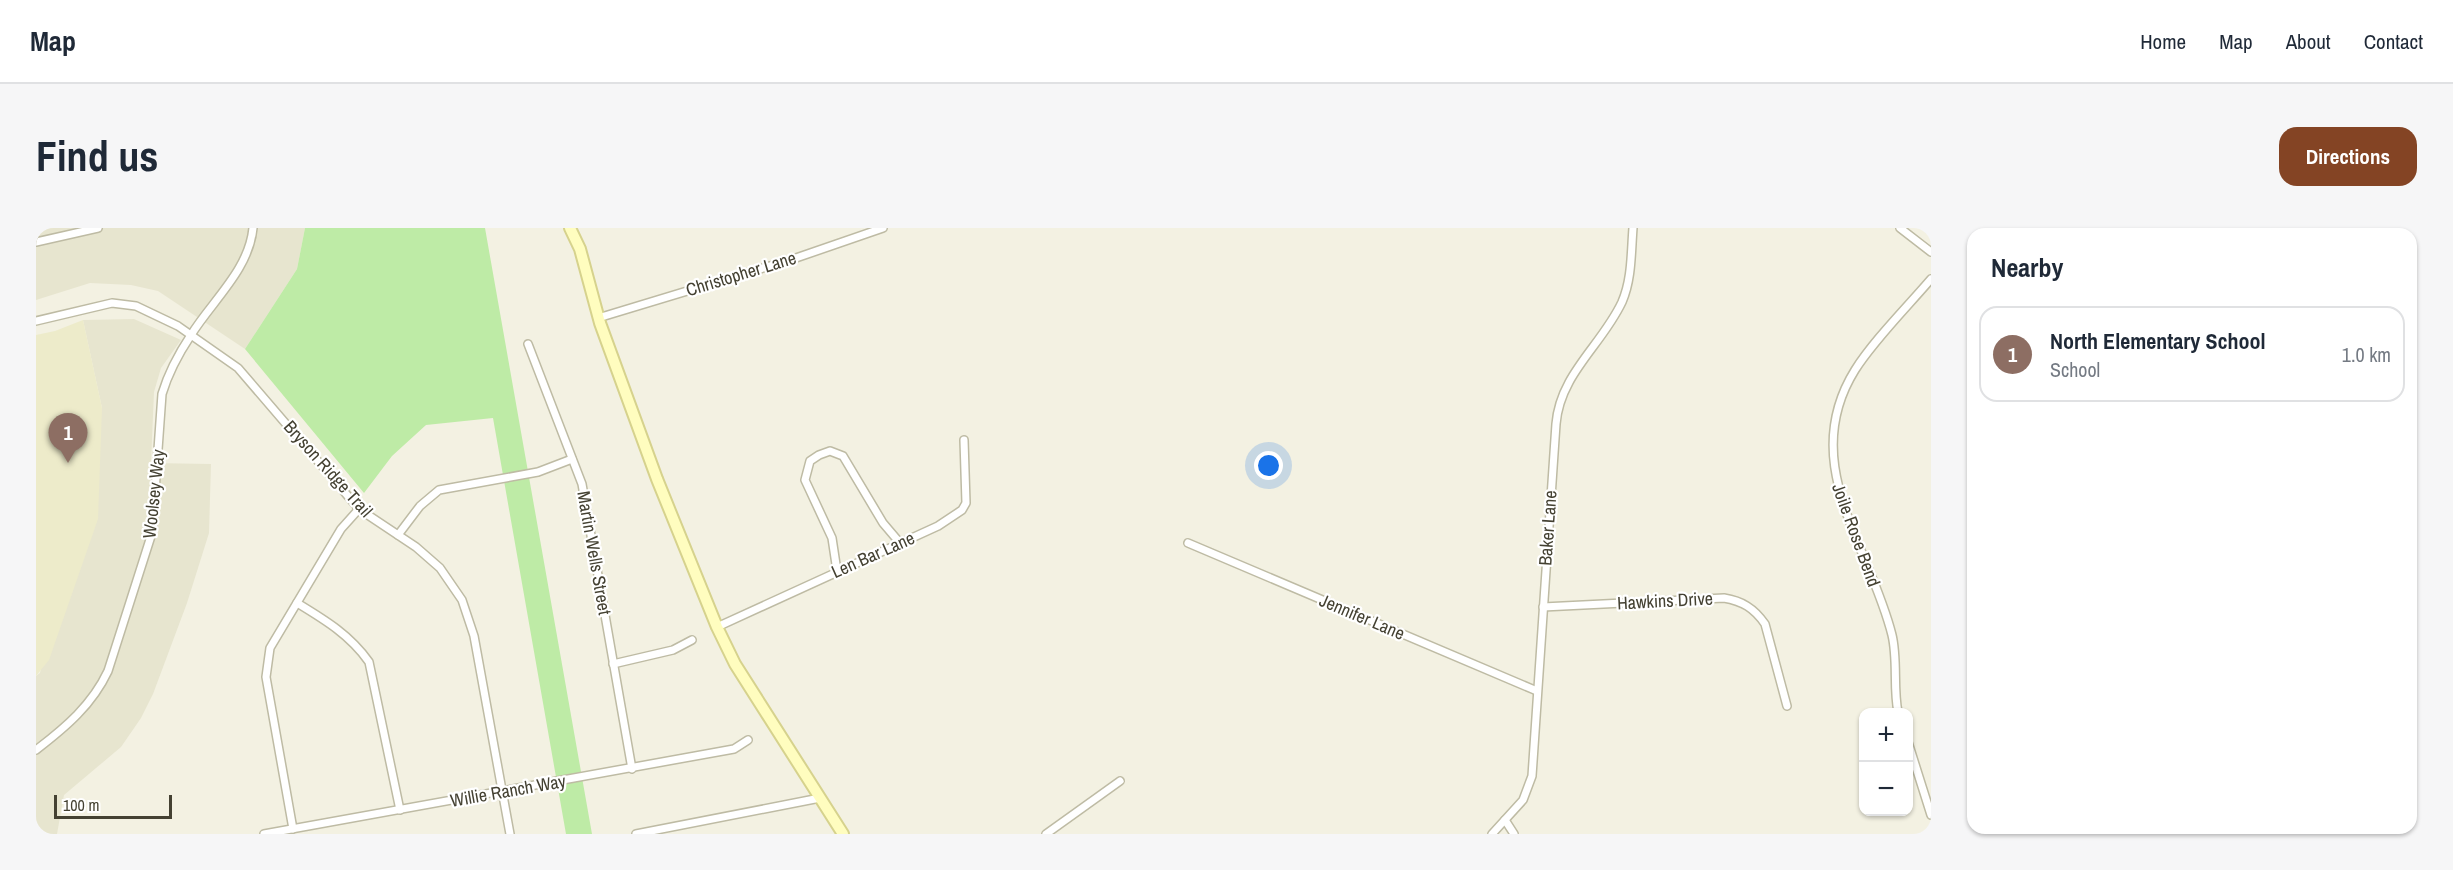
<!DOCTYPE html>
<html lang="en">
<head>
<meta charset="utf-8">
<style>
	:root { --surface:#fff; --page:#f6f6f7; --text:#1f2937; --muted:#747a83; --line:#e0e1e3; --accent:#844424 }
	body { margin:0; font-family:"Archivo Narrow",sans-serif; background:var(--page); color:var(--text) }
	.controls { position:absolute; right:18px; bottom:18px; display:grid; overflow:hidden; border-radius:12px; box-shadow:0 2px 4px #0004 }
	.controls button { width:54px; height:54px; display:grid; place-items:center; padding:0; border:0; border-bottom:2px solid var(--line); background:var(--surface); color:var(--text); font:30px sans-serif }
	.scale { position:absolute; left:18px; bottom:15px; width:118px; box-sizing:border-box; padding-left:6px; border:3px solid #444132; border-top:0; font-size:16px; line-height:21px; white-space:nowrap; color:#444132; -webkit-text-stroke:4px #fff; paint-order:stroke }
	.you { position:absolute; left:1233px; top:238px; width:21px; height:21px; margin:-15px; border:4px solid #fff; border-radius:50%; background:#1a73e8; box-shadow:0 0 0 9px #1a73e833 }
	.badge { display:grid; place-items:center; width:39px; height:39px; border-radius:50%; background:var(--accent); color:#fff; font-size:20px; font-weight:700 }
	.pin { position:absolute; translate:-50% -50px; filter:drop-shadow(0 2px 3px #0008) }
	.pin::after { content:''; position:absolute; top:32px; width:21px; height:18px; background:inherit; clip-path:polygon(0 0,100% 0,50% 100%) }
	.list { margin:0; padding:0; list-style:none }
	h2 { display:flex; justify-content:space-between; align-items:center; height:78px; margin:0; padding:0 24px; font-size:26px }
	h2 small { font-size:20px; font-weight:400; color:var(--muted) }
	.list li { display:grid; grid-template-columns:39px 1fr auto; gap:18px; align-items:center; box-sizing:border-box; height:96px; margin:0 12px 12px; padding:0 12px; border:2px solid var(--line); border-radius:18px }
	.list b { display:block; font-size:22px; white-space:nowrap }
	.list p { margin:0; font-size:20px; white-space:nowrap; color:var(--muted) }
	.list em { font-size:20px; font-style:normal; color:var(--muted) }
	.map { position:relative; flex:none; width:1895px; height:606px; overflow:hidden; border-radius:18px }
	header { display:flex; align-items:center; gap:36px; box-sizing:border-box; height:84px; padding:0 30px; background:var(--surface); border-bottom:2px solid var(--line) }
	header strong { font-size:28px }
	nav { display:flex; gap:33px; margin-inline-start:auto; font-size:21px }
	.intro { display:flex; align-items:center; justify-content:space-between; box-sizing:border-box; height:144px; padding:0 36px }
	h1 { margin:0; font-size:42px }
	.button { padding:15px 27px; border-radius:18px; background:var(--accent); color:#fff; font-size:21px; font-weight:700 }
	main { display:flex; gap:36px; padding:0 36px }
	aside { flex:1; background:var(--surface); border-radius:18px; box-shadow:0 2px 4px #0004 }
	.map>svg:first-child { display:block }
</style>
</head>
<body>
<header>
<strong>Map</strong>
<nav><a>Home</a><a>Map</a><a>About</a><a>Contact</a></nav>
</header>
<div class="intro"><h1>Find us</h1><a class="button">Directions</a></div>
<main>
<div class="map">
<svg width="1895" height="606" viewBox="0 0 1895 606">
	<rect width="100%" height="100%" fill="#f3f1e2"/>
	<g fill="#e7e5cf">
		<path d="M0 0H269L261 41 209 121 122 63 95 57 54 55 0 72Z"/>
		<path d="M98 91 145 112 125 140 118 164 115 235 175 236 173 305 151 375 117 466 105 490 85 519 28 567 21 606H0V448L4 445 66 180 47 92Z"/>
	</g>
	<path fill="#edebca" d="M47 92 66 180 62 291 13 432 0 448V107L19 103Z"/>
	<path fill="#beeba6" d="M269 0H449L556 606H530L457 190 390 197 356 228 328 265 209 121 261 41Z"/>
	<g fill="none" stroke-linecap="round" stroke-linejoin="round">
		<g stroke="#bebba4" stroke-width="10">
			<g id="street">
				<path d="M1864 0 1895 24"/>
				<path d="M0 14 62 0"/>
				<path d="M562 90 757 31 847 0"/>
				<path d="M0 93 76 75 100 78 142 98 202 140 323 281 380 319 404 340 426 372 438 408 474 606"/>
				<path d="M492 116 546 256 596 541"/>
				<path d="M362 307 384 278 403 262 502 244 536 231"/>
				<path d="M1152 315 1501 463"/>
				<path d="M801 343 796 310 769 252 774 233 783 227 794 223 807 228 847 295 864 315"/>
				<path d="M261 375C289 392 314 407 333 434L364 582"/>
				<path d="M1507 379 1688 370C1706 373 1718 380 1729 396L1751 478"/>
				<path d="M681 399 902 298 926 282 930 275 928 212"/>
				<path d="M577 436 637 422 656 412"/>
				<path d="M1862 484C1857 460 1862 432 1856 407 1834 318 1761 235 1819 142 1837 113 1872 78 1895 51"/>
				<path d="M1872 514 1895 587"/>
				<path d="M0 522C30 499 56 477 72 443L116 305 126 166C132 146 143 125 155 107 176 73 213 42 217 0"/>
				<path d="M1469 592 1478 606"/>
				<path d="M257 601 230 449 234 420 305 301 323 281"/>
				<path d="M228 606 698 521 712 512"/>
				<path d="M600 606 784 570"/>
				<path d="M1010 606 1084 553"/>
				<path d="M1456 606 1487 572 1496 548 1520 196C1524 146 1566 117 1586 74 1596 51 1595 25 1597 0"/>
			</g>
		</g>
		<g stroke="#d6d28d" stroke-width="14">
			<path id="secondary" d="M534 0 544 21 564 95 621 251 681 399 699 436 807 606"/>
		</g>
		<use href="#street" stroke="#fff" stroke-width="7"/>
		<use href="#secondary" stroke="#fffdbf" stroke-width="10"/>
	</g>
	<g text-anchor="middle" stroke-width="4.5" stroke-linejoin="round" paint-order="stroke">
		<g font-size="18" fill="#444132" stroke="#fff">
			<text transform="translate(705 46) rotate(-17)" y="6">Christopher Lane</text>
			<text transform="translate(292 241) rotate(48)" y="6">Bryson Ridge Trail</text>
			<text transform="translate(118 266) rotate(-84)" y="6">Woolsey Way</text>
			<text transform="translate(1512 300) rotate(-86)" y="6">Baker Lane</text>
			<text transform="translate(1820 307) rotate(70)" y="6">Joile Rose Bend</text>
			<text transform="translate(558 325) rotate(80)" y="6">Martin Wells Street</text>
			<text transform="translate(837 327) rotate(-24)" y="6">Len Bar Lane</text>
			<text transform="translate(1629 373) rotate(-3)" y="6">Hawkins Drive</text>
			<text transform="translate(1326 389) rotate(23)" y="6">Jennifer Lane</text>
			<text transform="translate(472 563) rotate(-10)" y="6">Willie Ranch Way</text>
		</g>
	</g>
</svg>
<div class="controls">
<button>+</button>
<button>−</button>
</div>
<div class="scale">100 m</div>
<div class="you"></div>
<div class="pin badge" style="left:32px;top:235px;background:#8d6e63">1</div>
</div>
<aside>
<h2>Nearby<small></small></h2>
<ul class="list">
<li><span class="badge" style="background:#8d6e63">1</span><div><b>North Elementary School</b><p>School</p></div><em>1.0 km</em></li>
</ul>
</aside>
</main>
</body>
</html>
